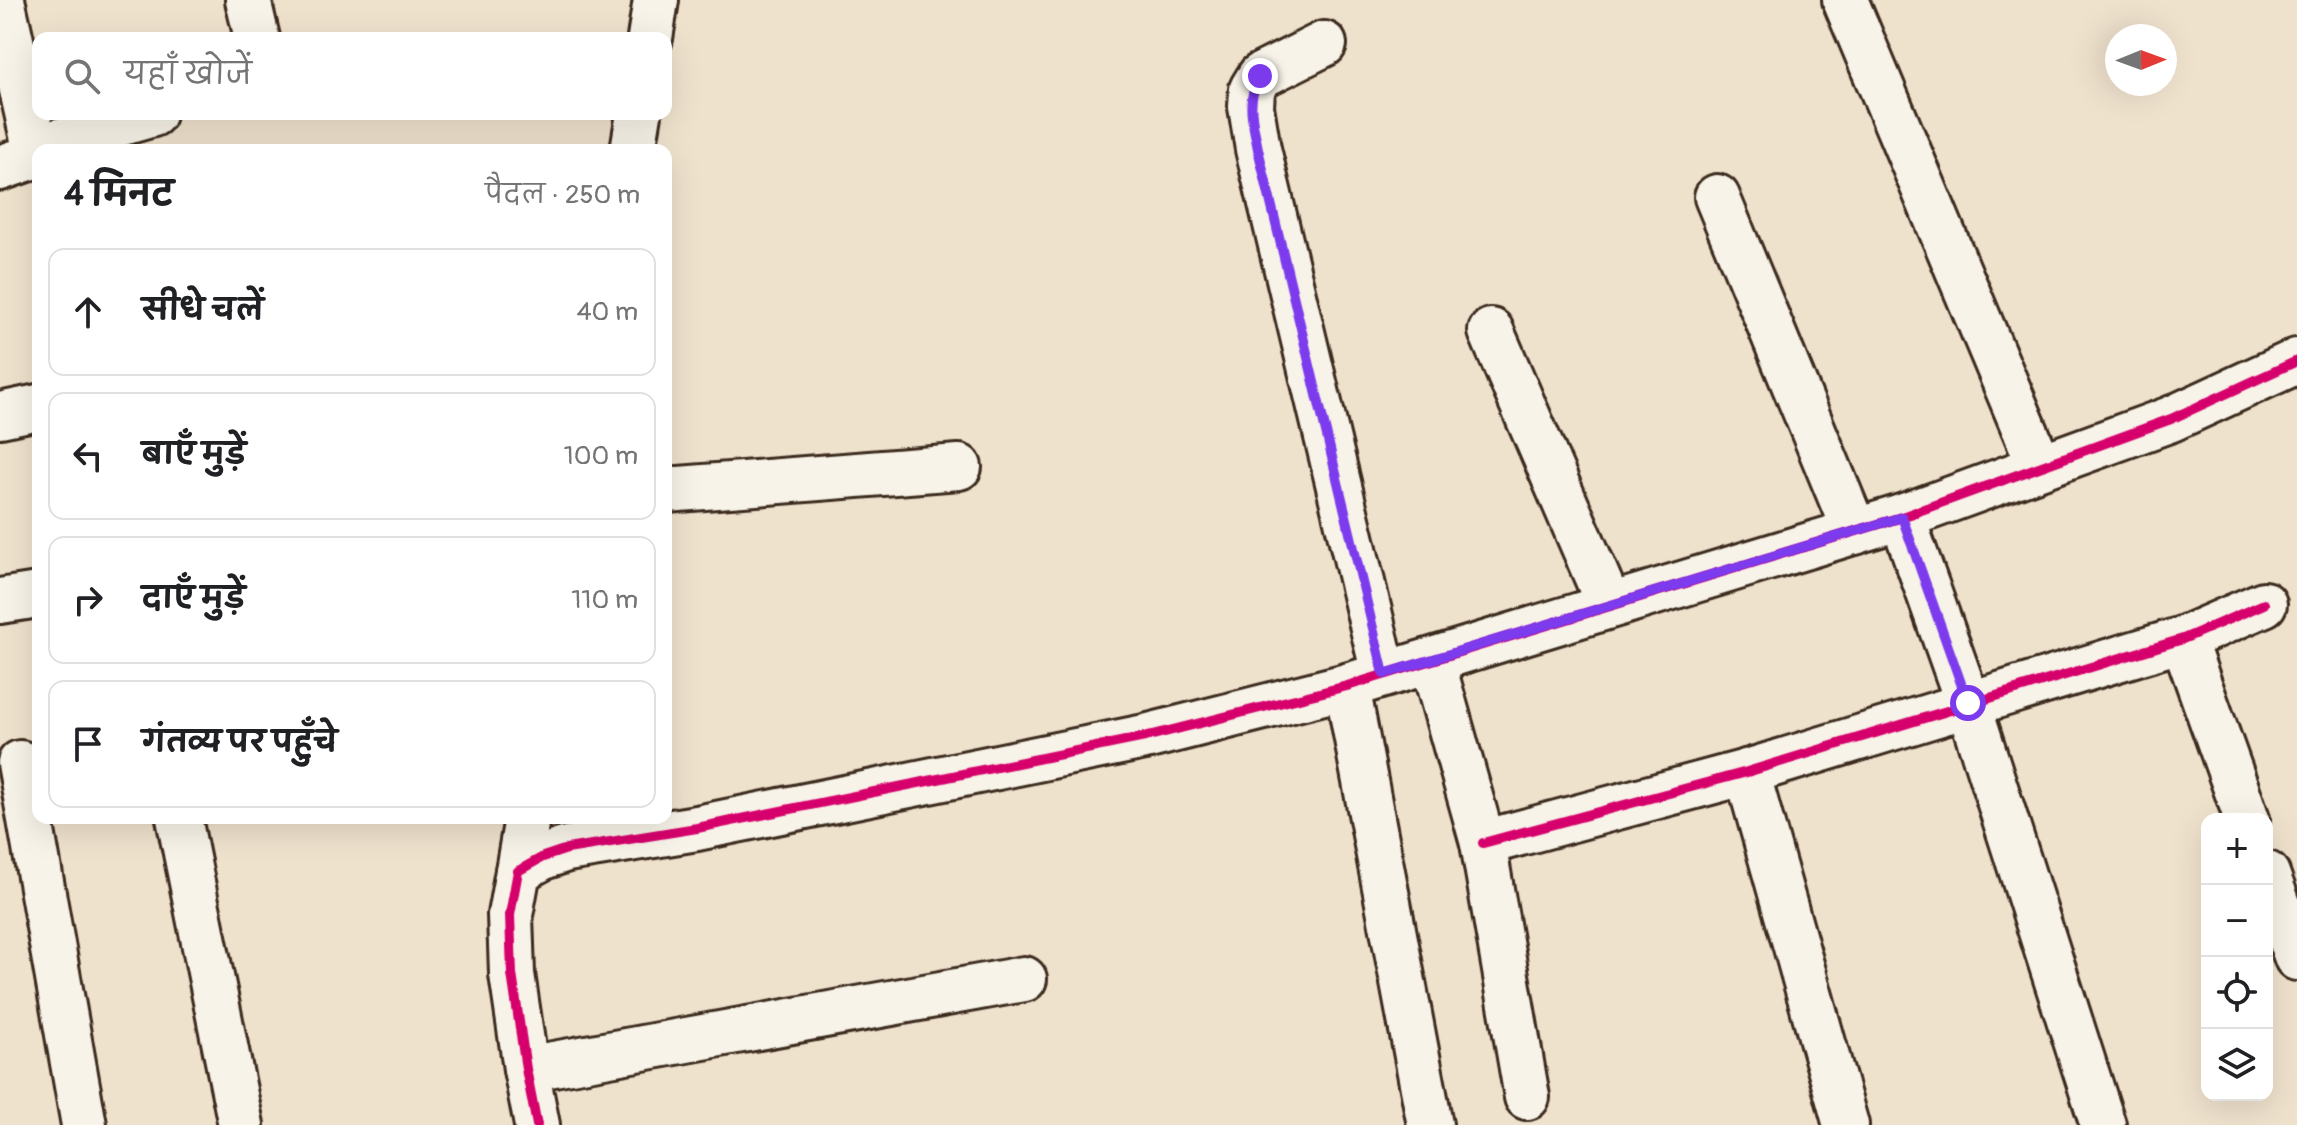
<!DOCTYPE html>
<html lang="hi">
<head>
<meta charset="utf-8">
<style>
	:root { --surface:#fff; --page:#f2f2f2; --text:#202124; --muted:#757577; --line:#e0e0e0 }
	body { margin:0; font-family:Pangolin,"Playpen Sans Deva",sans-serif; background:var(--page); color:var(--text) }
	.controls { position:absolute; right:24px; bottom:24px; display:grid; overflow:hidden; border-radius:16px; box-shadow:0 8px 32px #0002 }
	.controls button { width:72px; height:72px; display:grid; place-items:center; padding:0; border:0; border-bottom:2px solid var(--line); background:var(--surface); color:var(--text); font:40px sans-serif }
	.compass { position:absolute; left:2105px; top:24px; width:72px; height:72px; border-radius:50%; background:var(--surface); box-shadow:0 8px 32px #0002; rotate:89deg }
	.stop { position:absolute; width:24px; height:24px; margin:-18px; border:6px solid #7c3aed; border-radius:50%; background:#fff }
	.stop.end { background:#7c3aed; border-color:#fff; box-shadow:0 2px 8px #0008 }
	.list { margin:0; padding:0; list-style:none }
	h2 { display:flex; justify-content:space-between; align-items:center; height:104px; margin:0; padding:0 32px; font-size:34px }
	h2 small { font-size:26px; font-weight:400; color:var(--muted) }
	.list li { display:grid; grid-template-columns:52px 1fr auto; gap:24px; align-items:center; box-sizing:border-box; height:128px; margin:0 16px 16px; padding:0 16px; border:2px solid var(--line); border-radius:16px }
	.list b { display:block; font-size:30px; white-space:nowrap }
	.list em { font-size:26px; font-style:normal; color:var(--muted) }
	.icon { flex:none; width:44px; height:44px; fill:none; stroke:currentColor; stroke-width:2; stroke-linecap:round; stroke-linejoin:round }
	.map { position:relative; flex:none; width:2297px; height:1125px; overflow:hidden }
	.search { position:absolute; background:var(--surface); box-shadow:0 8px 32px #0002; left:32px; top:32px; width:640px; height:88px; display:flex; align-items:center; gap:20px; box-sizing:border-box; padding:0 28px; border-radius:16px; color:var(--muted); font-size:30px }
	.panel { position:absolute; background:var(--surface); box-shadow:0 8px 32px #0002; left:32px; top:144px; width:640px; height:680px; border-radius:16px }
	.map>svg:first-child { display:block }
</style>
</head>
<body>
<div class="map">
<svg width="2297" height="1125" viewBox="0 0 2297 1125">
	<rect width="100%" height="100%" fill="#efe2cd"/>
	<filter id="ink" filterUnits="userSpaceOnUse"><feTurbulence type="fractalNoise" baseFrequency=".0125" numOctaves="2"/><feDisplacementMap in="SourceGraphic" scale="16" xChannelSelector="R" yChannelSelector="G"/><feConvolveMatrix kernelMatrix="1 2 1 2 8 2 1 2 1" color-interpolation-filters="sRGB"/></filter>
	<g filter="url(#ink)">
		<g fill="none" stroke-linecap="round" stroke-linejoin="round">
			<g stroke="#3b2a1e" stroke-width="50">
				<g id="minor">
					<path d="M2 0 35 148"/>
					<path d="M248 0 257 38"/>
					<path d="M1845 0 2040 466"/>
					<path d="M650 38 656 0"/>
					<path d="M1324 44 1260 76 1252 89 1251 107 1258 149 1384 674"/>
					<path d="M633 150 639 114"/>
					<path d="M0 168 29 158 35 148 153 114"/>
					<path d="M1717 197 1855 532"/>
					<path d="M1491 331 1609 605"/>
					<path d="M0 415 38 407"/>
					<path d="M666 490 959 467"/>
					<path d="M1902 517 1968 703 2103 1125"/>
					<path d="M0 601 38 595"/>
					<path d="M2183 639 2247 819"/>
					<path d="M1432 661 1483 843 1527 1097"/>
					<path d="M1347 686 1430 1125"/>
					<path d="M20 763 84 1125"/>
					<path d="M1747 772 1846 1125"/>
					<path d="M179 818 241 1125"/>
					<path d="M1483 843 1747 772 2183 639 2264 604"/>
					<path d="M518 871 527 818"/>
					<path d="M2267 874 2297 958"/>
					<path d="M526 1069 1024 979"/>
				</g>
			</g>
			<g stroke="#3b2a1e" stroke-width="50">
				<path id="tertiary" d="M537 1125 526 1069 512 974 510 915 518 871 543 857 567 849 697 828 1145 737 1347 686 1902 517 2171 419 2297 361"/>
			</g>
			<use href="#minor" stroke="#f7f3e8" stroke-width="44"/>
			<use href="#tertiary" stroke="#f7f3e8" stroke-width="44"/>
			<g stroke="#f7f3e8" stroke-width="15">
				<g id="cycleway">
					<path d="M1483 843 1747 772 2183 639 2264 604"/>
					<path d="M537 1125 526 1069 512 974 510 915 518 871 543 857 567 849 697 828 1145 737 1347 686 1902 517 2171 419 2297 361"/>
				</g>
			</g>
			<use href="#cycleway" stroke="#d6006c" stroke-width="10"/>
		</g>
	</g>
	<g fill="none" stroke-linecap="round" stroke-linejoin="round" filter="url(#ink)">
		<path stroke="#7c3aed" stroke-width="10" d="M1260 76C1245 101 1253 122 1258 149L1384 674 1902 517 1968 703"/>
	</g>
</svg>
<div class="controls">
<button>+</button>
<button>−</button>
<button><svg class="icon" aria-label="locate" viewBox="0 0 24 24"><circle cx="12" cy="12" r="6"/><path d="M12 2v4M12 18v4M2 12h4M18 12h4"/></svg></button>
<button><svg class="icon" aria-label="layers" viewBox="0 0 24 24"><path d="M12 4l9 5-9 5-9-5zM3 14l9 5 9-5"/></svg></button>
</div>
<svg class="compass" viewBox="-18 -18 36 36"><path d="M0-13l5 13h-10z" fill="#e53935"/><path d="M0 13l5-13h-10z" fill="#757577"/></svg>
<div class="stop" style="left:1968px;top:703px"></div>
<div class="stop end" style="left:1260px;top:76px"></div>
<div class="search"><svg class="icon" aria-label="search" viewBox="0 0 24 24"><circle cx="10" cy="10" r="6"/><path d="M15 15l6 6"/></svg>यहाँ खोजें</div>
<section class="panel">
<h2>4 मिनट<small>पैदल · 250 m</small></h2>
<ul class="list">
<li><svg class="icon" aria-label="ahead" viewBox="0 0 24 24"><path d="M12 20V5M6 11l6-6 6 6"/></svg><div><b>सीधे चलें</b></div><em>40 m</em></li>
<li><svg class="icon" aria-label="left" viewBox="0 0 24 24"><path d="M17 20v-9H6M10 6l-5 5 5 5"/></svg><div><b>बाएँ मुड़ें</b></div><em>100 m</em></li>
<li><svg class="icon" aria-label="right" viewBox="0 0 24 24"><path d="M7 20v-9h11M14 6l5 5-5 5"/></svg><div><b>दाएँ मुड़ें</b></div><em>110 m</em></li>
<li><svg class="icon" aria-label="arrive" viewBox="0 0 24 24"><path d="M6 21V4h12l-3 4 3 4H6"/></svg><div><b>गंतव्य पर पहुँचे</b></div></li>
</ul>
</section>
</div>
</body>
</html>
